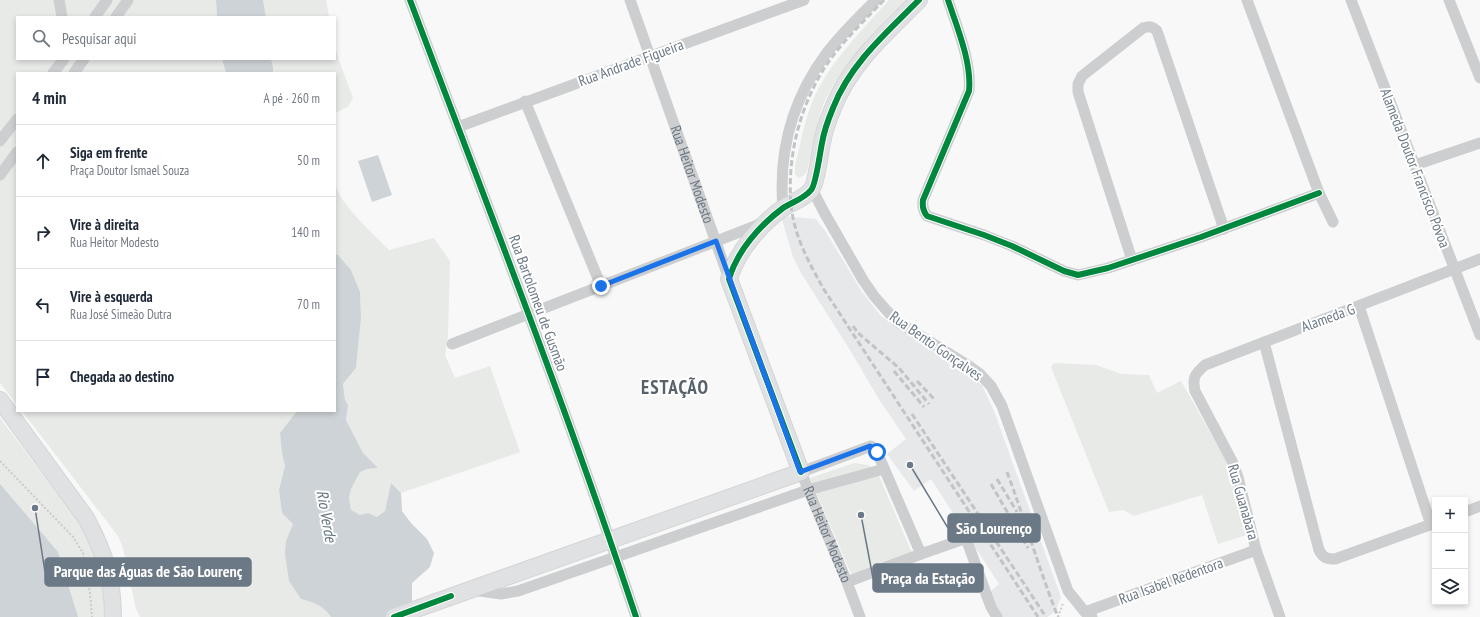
<!DOCTYPE html>
<html lang="pt">
<head>
<meta charset="utf-8">
<style>
	:root { --surface:#fff; --page:#f6f6f7; --text:#1f2937; --muted:#747a83; --line:#e0e1e3 }
	body { margin:0; font-family:"PT Sans Narrow",sans-serif; background:var(--page); color:var(--text) }
	.controls { position:absolute; right:12px; bottom:12px; display:grid; overflow:hidden; border-radius:0px; box-shadow:0 2px 6px #0003 }
	.controls button { width:36px; height:36px; display:grid; place-items:center; padding:0; border:0; border-bottom:1px solid var(--line); background:var(--surface); color:var(--text); font:20px sans-serif }
	.stop { position:absolute; width:12px; height:12px; margin:-9px; border:3px solid #1a73e8; border-radius:50%; background:#fff }
	.stop.end { background:#1a73e8; border-color:#fff; box-shadow:0 1px 4px #0008 }
	.list { margin:0; padding:0; list-style:none }
	h2 { display:flex; justify-content:space-between; align-items:center; height:52px; margin:0; padding:0 16px; font-size:17px }
	h2 small { font-size:13px; font-weight:400; color:var(--muted) }
	.list li { display:grid; grid-template-columns:26px 1fr auto; gap:12px; align-items:center; box-sizing:border-box; height:72px; padding:0 16px; border-top:1px solid var(--line) }
	.list b { display:block; font-size:15px; white-space:nowrap }
	.list p { margin:0; font-size:13px; white-space:nowrap; color:var(--muted) }
	.list em { font-size:13px; font-style:normal; color:var(--muted) }
	.icon { flex:none; width:22px; height:22px; fill:none; stroke:currentColor; stroke-width:2; stroke-linecap:round; stroke-linejoin:round }
	.map { position:relative; flex:none; width:1480px; height:617px; overflow:hidden }
	.search { position:absolute; background:var(--surface); box-shadow:0 2px 6px #0003; left:16px; top:16px; width:320px; height:44px; display:flex; align-items:center; gap:10px; box-sizing:border-box; padding:0 14px; border-radius:0px; color:var(--muted); font-size:15px }
	.panel { position:absolute; background:var(--surface); box-shadow:0 2px 6px #0003; left:16px; top:72px; width:320px; height:340px; border-radius:0px }
	.map>svg:first-child { display:block }
</style>
</head>
<body>
<div class="map">
<svg width="1480" height="617" viewBox="0 0 1480 617">
	<rect width="100%" height="100%" fill="#f8f8f8"/>
	<path fill="#e7e8e9" d="M781 216 816 219 826 232 862 292 881 316 982 385 994 411 1061 597 1056 611 1047 617H1002L989 593 999 584 931 479 914 491 887 454 906 439 880 401 850 350 801 273 793 257Z"/>
	<g fill="#e7eae6">
		<path d="M0 0H216L217 17H17V59H222L226 73H17V405L0 383Z"/>
		<path d="M263 0H326L329 17H266Z"/>
		<path d="M889 0H907C875 34 835 68 820 114 815 132 811 152 807 171L803 176 798 178 795 174V166C801 140 806 113 818 89 836 56 864 28 889 0Z"/>
		<path d="M335 45 338 58 353 98 348 107 335 113V73H273V67L271 59H335Z"/>
		<path d="M335 184C342 207 373 233 389 250L434 238 450 261 448 337 445 355 455 378 490 366 520 452 401 493 391 483 385 511 377 517 368 513 360 516 351 510 349 498 351 489 360 472 367 469 377 468 363 453 346 420 348 405 345 400 343 384 356 368 361 318 360 292 351 270 338 255 335 254Z"/>
		<path d="M1054 363 1096 365 1121 374 1149 375 1157 393 1181 381 1224 457 1232 476 1247 535 1218 544 1202 495 1134 516 1123 510 1109 512 1051 367Z"/>
		<path d="M22 411H297L280 433 282 453 285 466 279 490 282 513 293 524 286 541 301 599C313 602 324 606 331 617H140L136 609 123 548 118 536Z"/>
		<path d="M0 418 53 488 86 529 96 546 108 617H0Z"/>
		<path d="M854 463 868 465 877 471 912 553 852 576 810 478Z"/>
	</g>
	<g fill="#cdd3d6">
		<path d="M216 0H263L266 17H217Z"/>
		<path d="M222 59H271L273 67V73H226Z"/>
		<path d="M378 155 392 195 372 202 358 161Z"/>
		<path d="M335 254 338 255 351 270 360 292 361 318 356 368 343 384 345 400 348 405 346 420 363 453 378 468 367 469 360 472 351 489 349 498 351 510 360 515 368 513 377 517 385 511 391 483 401 493 402 511 411 523 427 539 434 553 430 567 412 583V604L416 617H331C324 606 313 602 301 599L289 581 285 554 286 541 293 524 282 513 279 490 285 466 282 453 280 433 297 411H335Z"/>
		<path d="M0 484 58 552 78 617H0Z"/>
	</g>
	<g fill="none" stroke-linecap="round" stroke-linejoin="round">
		<g stroke="#d4d5d6" stroke-width="18">
			<g id="secondary">
				<path d="M0 400 86 518C104 551 113 579 113 617"/>
				<path d="M394 617 801 472 729 279C737 251 760 225 783 208 792 202 804 199 811 190 816 185 820 152 822 143 824 131 828 120 833 108 850 64 886 33 919 0"/>
			</g>
		</g>
		<g stroke="#cacbcc" stroke-width="2" stroke-dasharray="2 2" stroke-linecap="butt">
			<path d="M0 461 73 537 83 553 90 593 92 617"/>
			<path d="M1058 617 1063 603"/>
		</g>
		<g stroke="#cdcecf" stroke-width="11">
			<path d="M59 0 62 17"/>
			<path d="M410 0C487 205 567 409 636 617"/>
			<path id="s1" d="M630 0 729 279"/>
			<path d="M948 0C957 27 972 63 969 91L923 200C922 207 923 211 927 216L984 235 1012 246 1064 271 1078 275 1108 268 1201 237 1319 193"/>
			<path d="M1247 0 1319 193 1333 222"/>
			<path d="M1351 0 1480 335"/>
			<path d="M1449 0 1480 78"/>
			<path d="M95 17 107 0"/>
			<path d="M116 17 128 0"/>
			<path d="M53 73 64 59"/>
			<path d="M74 73 84 59"/>
			<path d="M525 101 601 286"/>
			<path d="M458 127 804 0"/>
			<path d="M0 141 17 119"/>
			<path d="M1415 165 1480 143"/>
			<path d="M0 175 17 152"/>
			<path d="M812 189 825 214 863 280 874 296 888 312 898 322 969 366 980 374 991 386 1002 406 1068 591 1085 612 1092 617"/>
			<path d="M783 208C778 150 792 100 826 54 841 34 859 17 876 0"/>
			<path d="M1132 260 1078 92V84L1082 76 1143 28C1149 26 1152 26 1157 31L1224 229"/>
			<path d="M1359 306 1431 525"/>
			<path d="M1264 342 1319 550C1323 558 1327 559 1335 559L1435 523"/>
			<path d="M452 344 763 223"/>
			<path d="M1465 512 1480 506"/>
			<path d="M921 554 961 540H966L968 544 991 607 997 617"/>
			<path id="s2" d="M847 582 921 554 877 452 871 446 801 472 847 582 860 617"/>
			<path d="M473 590 501 594 518 591 808 490 884 469"/>
			<path d="M1085 612 1256 550"/>
			<path d="M1280 617 1256 550 1238 477 1233 463 1195 391C1192 377 1195 374 1205 365L1480 259"/>
		</g>
		<use href="#secondary" stroke="#e0e1e2" stroke-width="16"/>
		<g stroke="#c2c3c5" stroke-width="3" stroke-dasharray="6 3" stroke-linecap="butt">
			<path d="M884 0C868 17 851 33 836 52 801 95 783 163 793 218 798 243 811 266 823 288L1038 617"/>
			<path d="M853 326 858 333 899 368 929 404"/>
			<path d="M894 371 924 407"/>
			<path d="M917 381 935 400"/>
			<path d="M912 414 1046 617"/>
			<path d="M1007 472C1025 520 1039 569 1058 617"/>
			<path d="M997 479 1017 512"/>
			<path d="M991 484 1028 548"/>
		</g>
		<g stroke="#fff" stroke-width="8">
			<g id="cycleway">
				<path d="M410 0C487 205 567 409 636 617"/>
				<path d="M948 0C957 27 972 63 969 91L923 200C922 207 923 211 927 216L984 235 1012 246 1064 271 1078 275 1108 268 1201 237 1319 193"/>
				<path d="M801 472 729 279C737 251 760 225 783 208 792 202 804 199 811 190 816 185 820 152 822 143 824 131 828 120 833 108 850 64 886 33 919 0"/>
				<path d="M394 617 451 596"/>
			</g>
		</g>
		<use href="#cycleway" stroke="#00873e" stroke-width="6"/>
	</g>
	<g fill="none" stroke-linecap="round" stroke-linejoin="round">
		<path stroke="#1a73e8" stroke-width="5" d="M601 286 716 241 800 472 870 446 877 452"/>
	</g>
	<g text-anchor="middle" stroke-width="4" stroke-linejoin="round" paint-order="stroke">
		<g font-size="15" fill="#6b7885" stroke="#fff">
			<text transform="translate(631 63) rotate(-20)" y="5">Rua Andrade Figueira</text>
			<text transform="translate(1415 168) rotate(69)" y="5">Alameda Doutor Francisco Póvoa</text>
			<text dy="5" stroke="none"><textPath href="#s1" startOffset="185">Rua Heitor Modesto</textPath></text>
			<text transform="translate(538 303) rotate(70)" y="5">Rua Bartolomeu de Gusmão</text>
			<text transform="translate(1328 318) rotate(-20)" y="5">Alameda G</text>
			<text transform="translate(936 346) rotate(35)" y="5">Rua Bento Gonçalves</text>
			<text transform="translate(1243 502) rotate(74)" y="5">Rua Guanabara</text>
			<text dy="5" stroke="none"><textPath href="#s2" startOffset="341">Rua Heitor Modesto</textPath></text>
			<text transform="translate(1171 581) rotate(-20)" y="5">Rua Isabel Redentora</text>
		</g>
		<g font-size="16" font-style="italic" fill="#677880" stroke="#fff">
			<text transform="translate(327 516) rotate(80)" y="6">Rio Verde</text>
		</g>
		<g font-size="19" font-weight="bold" letter-spacing="1" fill="#58626b" stroke="#fff">
			<text x="675" y="394">ESTAÇÃO</text>
		</g>
	</g>
	<path fill="none" stroke="#6b7885" stroke-width="1.5" d="M910 465L948 528M35 508L45 572M861 515L873 578"/>
	<g fill="#6b7885" stroke="#fff" stroke-width="1.5">
		<circle cx="910" cy="465" r="4"/>
		<circle cx="35" cy="508" r="4"/>
		<circle cx="861" cy="515" r="4"/>
	</g>
	<g fill="#6b7885" stroke="#6b7885" stroke-width="1.5">
		<rect x="948" y="514" width="92" height="28" rx="4"/>
		<rect x="45" y="558" width="206" height="28" rx="4"/>
		<rect x="873" y="564" width="110" height="28" rx="4"/>
	</g>
	<g font-size="16" text-anchor="middle" font-weight="bold" fill="#fff">
		<text x="994" y="534">São Lourenço</text>
		<text x="148" y="577">Parque das Águas de São Lourenç</text>
		<text x="928" y="584">Praça da Estação</text>
	</g>
</svg>
<div class="controls">
<button>+</button>
<button>−</button>
<button><svg class="icon" aria-label="layers" viewBox="0 0 24 24"><path d="M12 4l9 5-9 5-9-5zM3 14l9 5 9-5"/></svg></button>
</div>
<div class="stop" style="left:877px;top:452px"></div>
<div class="stop end" style="left:601px;top:286px"></div>
<div class="search"><svg class="icon" aria-label="search" viewBox="0 0 24 24"><circle cx="10" cy="10" r="6"/><path d="M15 15l6 6"/></svg>Pesquisar aqui</div>
<section class="panel">
<h2>4 min<small>A pé · 260 m</small></h2>
<ul class="list">
<li><svg class="icon" aria-label="ahead" viewBox="0 0 24 24"><path d="M12 20V5M6 11l6-6 6 6"/></svg><div><b>Siga em frente</b><p>Praça Doutor Ismael Souza</p></div><em>50 m</em></li>
<li><svg class="icon" aria-label="right" viewBox="0 0 24 24"><path d="M7 20v-9h11M14 6l5 5-5 5"/></svg><div><b>Vire à direita</b><p>Rua Heitor Modesto</p></div><em>140 m</em></li>
<li><svg class="icon" aria-label="left" viewBox="0 0 24 24"><path d="M17 20v-9H6M10 6l-5 5 5 5"/></svg><div><b>Vire à esquerda</b><p>Rua José Simeão Dutra</p></div><em>70 m</em></li>
<li><svg class="icon" aria-label="arrive" viewBox="0 0 24 24"><path d="M6 21V4h12l-3 4 3 4H6"/></svg><div><b>Chegada ao destino</b></div></li>
</ul>
</section>
</div>
</body>
</html>
